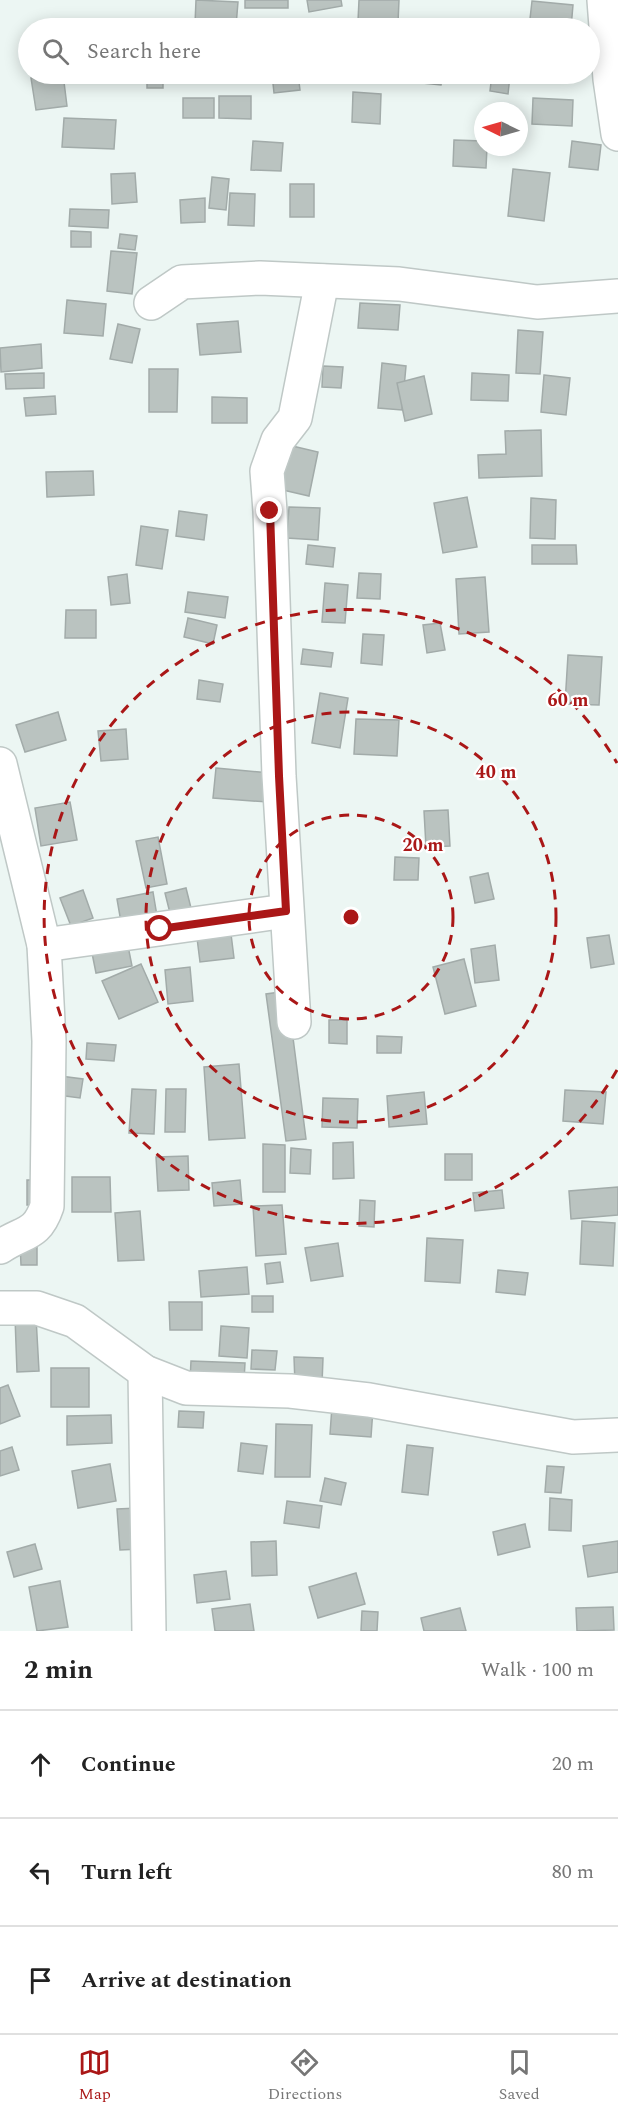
<!DOCTYPE html>
<html lang="en">
<head>
<meta charset="utf-8">
<style>
	:root { --surface:#fff; --page:#f2f2f2; --text:#222; --muted:#767676; --line:#e0e0e0; --accent:#aa1717 }
	body { margin:0; font-family:Spectral,serif; background:var(--page); color:var(--text) }
	.compass { position:absolute; left:474px; top:102px; width:54px; height:54px; border-radius:50%; background:var(--surface); box-shadow:0 3px 15px #0003; rotate:275deg }
	.stop { position:absolute; width:18px; height:18px; margin:-14px; border:4px solid #aa1717; border-radius:50%; background:#fff }
	.stop.end { background:#aa1717; border-color:#fff; box-shadow:0 2px 6px #0008 }
	.list { margin:0; padding:0; list-style:none }
	h2 { display:flex; justify-content:space-between; align-items:center; height:78px; margin:0; padding:0 24px; font-size:26px }
	h2 small { font-size:20px; font-weight:400; color:var(--muted) }
	.list li { display:grid; grid-template-columns:39px 1fr auto; gap:18px; align-items:center; box-sizing:border-box; height:108px; padding:0 24px; border-top:2px solid var(--line) }
	.list b { display:block; font-size:22px; white-space:nowrap }
	.list em { font-size:20px; font-style:normal; color:var(--muted) }
	.icon { flex:none; width:33px; height:33px; fill:none; stroke:currentColor; stroke-width:2; stroke-linecap:round; stroke-linejoin:round }
	.map { position:relative; flex:none; width:618px; height:1631px; overflow:hidden }
	.search { position:absolute; background:var(--surface); box-shadow:0 3px 15px #0003; left:18px; right:18px; top:18px; height:66px; display:flex; align-items:center; gap:15px; box-sizing:border-box; padding:0 21px; border-radius:33px; color:var(--muted); font-size:22px }
	.sheet { height:402px; background:var(--surface) }
	nav { display:flex; justify-content:space-around; align-items:center; box-sizing:border-box; height:84px; border-top:2px solid var(--line); background:var(--surface); font-size:16px; color:var(--muted) }
	nav a { display:grid; justify-items:center; gap:3px }
	nav .on { color:var(--accent) }
	.map>svg:first-child { display:block }
</style>
</head>
<body>
<div class="map">
<svg width="618" height="1631" viewBox="0 0 618 1631">
	<rect width="100%" height="100%" fill="#ecf6f3"/>
	<g fill="#bac3c0" stroke="#a2aba9" stroke-width="1.5">
		<path d="M196 0 238 2 236 26 195 24Z"/>
		<rect x="245" y="0" width="43" height="8"/>
		<path d="M307 0H341L342 6 309 12Z"/>
		<path d="M359 0H399L398 23 358 21Z"/>
		<path d="M532 1 573 5 571 28H529Z"/>
		<path d="M128 22V28H89V23Z"/>
		<path d="M63 74 67 106 36 110 31 78Z"/>
		<rect x="147" y="74" width="16" height="14"/>
		<path d="M272 74H298L300 90 274 93Z"/>
		<path d="M391 74H414V82L391 80Z"/>
		<path d="M414 74H443L441 85 413 82Z"/>
		<path d="M492 74 510 76 508 94 490 91Z"/>
		<path d="M353 92 381 94 380 124 352 122Z"/>
		<path d="M219 96H251V119L219 118Z"/>
		<rect x="183" y="98" width="31" height="20"/>
		<path d="M533 98 573 100 572 126 532 124Z"/>
		<path d="M64 118 116 120 114 149 62 147Z"/>
		<path d="M454 140 483 141V147H487L486 168 453 166Z"/>
		<path d="M253 141 283 143 281 171 251 170Z"/>
		<path d="M572 141 601 145 598 170 569 167Z"/>
		<path d="M513 169 550 173 544 221 508 216Z"/>
		<path d="M135 173 137 202 112 204 111 174Z"/>
		<path d="M212 177 229 179 226 210 209 208Z"/>
		<rect x="290" y="184" width="24" height="33"/>
		<path d="M230 193 255 194 254 226 228 225Z"/>
		<path d="M205 198V222L181 223 180 200Z"/>
		<path d="M70 209 109 210 108 228 69 226Z"/>
		<path d="M71 231 91 232V247H71Z"/>
		<path d="M120 234 137 236 135 250 118 248Z"/>
		<path d="M111 251 137 253 132 294 107 291Z"/>
		<path d="M67 300 106 304 103 336 64 333Z"/>
		<path d="M360 303 400 305 398 330 358 328Z"/>
		<path d="M238 321 241 352 200 355 197 324Z"/>
		<path d="M118 324 140 329 132 363 110 359Z"/>
		<path d="M518 330 543 332 540 374 516 373Z"/>
		<path d="M41 344 42 368 1 372 0 348Z"/>
		<path d="M382 363 406 366 402 410 378 408Z"/>
		<path d="M323 366 343 367 341 388 322 387Z"/>
		<path d="M149 369H178L177 412H149Z"/>
		<path d="M44 373V388L6 389 5 374Z"/>
		<path d="M472 373 509 375 508 401 471 400Z"/>
		<path d="M544 375 570 378 566 415 541 412Z"/>
		<path d="M424 376 432 414 405 421 397 383Z"/>
		<path d="M55 396 56 414 26 416 24 398Z"/>
		<path d="M212 397 247 398V423H212Z"/>
		<path d="M541 430 542 476 479 478 478 455 506 454 505 431Z"/>
		<path d="M284 444 318 452 309 496 274 488Z"/>
		<path d="M93 471 94 495 47 497 46 472Z"/>
		<path d="M467 497 477 547 443 553 434 503Z"/>
		<path d="M531 498 556 500 555 539 530 538Z"/>
		<path d="M289 507 320 508 318 540 287 538Z"/>
		<path d="M179 511 207 515 204 540 176 536Z"/>
		<path d="M141 526 168 530 162 569 136 565Z"/>
		<path d="M308 545 335 548 333 567 306 564Z"/>
		<path d="M532 545H576L577 564H532Z"/>
		<path d="M359 573 381 574 380 599 357 598Z"/>
		<path d="M127 574 130 603 111 605 108 577Z"/>
		<path d="M485 577 489 632 459 634 456 579Z"/>
		<path d="M325 583 348 585 345 623 322 622Z"/>
		<path d="M188 592 228 597 225 618 185 612Z"/>
		<path d="M66 610H96V638H65Z"/>
		<path d="M188 618 217 625 213 644 184 637Z"/>
		<path d="M440 623 445 650 427 653 423 625Z"/>
		<path d="M363 634 384 635 382 665 361 663Z"/>
		<path d="M303 649 333 653 331 667 301 664Z"/>
		<path d="M568 655 602 657 599 705 565 704Z"/>
		<path d="M199 680 223 684 220 702 197 699Z"/>
		<path d="M320 693 348 698 340 748 312 743Z"/>
		<path d="M58 712 66 740 25 752 16 725Z"/>
		<path d="M356 719 399 720 397 756 354 754Z"/>
		<path d="M126 729 128 759 101 761 98 731Z"/>
		<path d="M216 768 270 773 268 802 213 798Z"/>
		<path d="M70 802 77 840 41 846 35 808Z"/>
		<path d="M448 810 450 846 426 847 424 811Z"/>
		<path d="M158 837 167 884 146 888 136 841Z"/>
		<path d="M395 857 419 858 418 880H394Z"/>
		<path d="M488 873 494 899 475 903 470 877Z"/>
		<path d="M186 888 192 912 171 917 165 893Z"/>
		<path d="M83 890 93 918 71 926 60 898Z"/>
		<path d="M153 892 158 922 122 928 117 899Z"/>
		<path d="M230 926 234 958 200 962 196 930Z"/>
		<path d="M609 935 614 964 591 968 587 938Z"/>
		<path d="M495 945 499 980 475 983 471 949Z"/>
		<path d="M128 946 132 966 96 973 92 953Z"/>
		<path d="M464 959 476 1006 445 1014 433 967Z"/>
		<path d="M141 964 158 1002 119 1019 102 981Z"/>
		<path d="M190 967 193 1001 168 1004 165 970Z"/>
		<path d="M287 991 306 1139 286 1141 266 994Z"/>
		<path d="M329 1020H347V1044L329 1043Z"/>
		<path d="M377 1036 402 1037 401 1053H377Z"/>
		<path d="M87 1043 116 1045 114 1061 86 1059Z"/>
		<path d="M239 1064 245 1138 209 1140 204 1067Z"/>
		<path d="M60 1076 83 1079 80 1098 58 1095Z"/>
		<path d="M132 1089 156 1090 154 1134 129 1133Z"/>
		<path d="M166 1089H186L185 1132H165Z"/>
		<path d="M565 1090 606 1092 603 1124 563 1121Z"/>
		<path d="M424 1092 427 1124 389 1127 387 1096Z"/>
		<path d="M323 1098 358 1099 357 1128 322 1127Z"/>
		<path d="M353 1142 354 1178 333 1179V1143Z"/>
		<path d="M263 1144 285 1145V1192H263Z"/>
		<path d="M291 1148 311 1150 310 1174 290 1173Z"/>
		<rect x="445" y="1154" width="27" height="26"/>
		<path d="M188 1156 189 1190 158 1191 156 1157Z"/>
		<path d="M72 1177H110L111 1212H72Z"/>
		<rect x="27" y="1180" width="11" height="25"/>
		<path d="M240 1180 242 1204 214 1206 212 1183Z"/>
		<path d="M618 1187V1215L571 1219 569 1191Z"/>
		<path d="M502 1190 504 1208 475 1211 473 1193Z"/>
		<path d="M360 1200 375 1201 374 1227 359 1226Z"/>
		<path d="M282 1205 286 1254 256 1256 253 1206Z"/>
		<path d="M140 1211 144 1260 118 1261 115 1213Z"/>
		<path d="M582 1221 615 1223 613 1266 580 1264Z"/>
		<path d="M427 1238 463 1240 460 1283 425 1281Z"/>
		<path d="M37 1241V1265H21L20 1242Z"/>
		<path d="M338 1243 343 1276 311 1281 305 1248Z"/>
		<path d="M280 1262 283 1282 267 1284 265 1264Z"/>
		<path d="M247 1267 249 1294 201 1297 199 1271Z"/>
		<path d="M498 1270 528 1273 525 1295 496 1292Z"/>
		<rect x="252" y="1296" width="21" height="16"/>
		<path d="M169 1302H202V1330H170Z"/>
		<path d="M15 1317H36L39 1371 17 1372Z"/>
		<path d="M221 1326 249 1328 247 1358 219 1356Z"/>
		<path d="M252 1350 277 1351 275 1370 251 1369Z"/>
		<path d="M294 1357 323 1358 322 1384H295Z"/>
		<path d="M191 1361 245 1363 244 1381 190 1380Z"/>
		<rect x="51" y="1368" width="38" height="39"/>
		<path d="M8 1385 20 1416 0 1424V1388Z"/>
		<path d="M332 1406 373 1409 371 1437 330 1434Z"/>
		<path d="M179 1411 204 1412 203 1428 178 1427Z"/>
		<path d="M111 1415 112 1443 67 1445V1416Z"/>
		<path d="M276 1424 312 1425 310 1477H275Z"/>
		<path d="M241 1443 267 1446 263 1474 238 1471Z"/>
		<path d="M407 1445 433 1448 428 1495 402 1492Z"/>
		<path d="M12 1447 19 1470 0 1476V1451Z"/>
		<path d="M110 1464 116 1501 78 1508 72 1471Z"/>
		<path d="M547 1466 564 1467 561 1493 545 1492Z"/>
		<path d="M325 1478 346 1483 341 1505 320 1501Z"/>
		<path d="M550 1498 572 1500 571 1531 549 1530Z"/>
		<path d="M287 1501 322 1506 319 1528 284 1523Z"/>
		<path d="M138 1508 141 1549 120 1550 117 1509Z"/>
		<path d="M525 1524 530 1547 498 1555 493 1532Z"/>
		<path d="M276 1541 277 1575 252 1576 251 1542Z"/>
		<path d="M618 1541V1572L588 1577 583 1546Z"/>
		<path d="M35 1544 42 1569 14 1577 7 1552Z"/>
		<path d="M226 1571 230 1599 197 1603 194 1575Z"/>
		<path d="M356 1573 365 1604 318 1618 309 1587Z"/>
		<path d="M60 1581 68 1627 37 1631 29 1587Z"/>
		<path d="M250 1604 254 1631H215L212 1609Z"/>
		<path d="M613 1607 614 1630 577 1631 576 1608Z"/>
		<path d="M460 1608 466 1631H424L421 1618Z"/>
		<path d="M362 1611 378 1612 377 1631H361Z"/>
	</g>
	<g fill="none" stroke-linecap="round" stroke-linejoin="round">
		<g stroke="#bfc8c6" stroke-width="36">
			<g id="street">
				<path d="M604 0 610 79 618 134"/>
				<path d="M151 303 182 282 260 278 399 284 537 302 618 296"/>
				<path d="M0 764 44 945 49 1041 47 1206C37 1236 24 1231 0 1247"/>
				<path d="M44 945 286 911"/>
				<path d="M294 1022 279 776 270 511 267 471 278 440 295 418 322 281"/>
				<path d="M0 1308H37L75 1321 145 1372 186 1388 290 1391 369 1400 573 1437 618 1435"/>
				<path d="M145 1372 149 1631"/>
			</g>
		</g>
		<use href="#street" stroke="#fff" stroke-width="33"/>
	</g>
	<g fill="none" stroke-linecap="round" stroke-linejoin="round">
		<path stroke="#aa1717" stroke-width="8" d="M160 929 286 911 279 776 270 511"/>
	</g>
	<g fill="none" stroke="#aa1717" stroke-width="3" stroke-dasharray="10 8">
		<circle cx="351" cy="917" r="102"/>
		<circle cx="351" cy="917" r="205"/>
		<path d="M617 1070A307 307 0 1 1 617 763"/>
	</g>
	<circle cx="351" cy="917" r="9" fill="#aa1717" stroke="#fff" stroke-width="3"/>
	<g font-size="18" text-anchor="middle" font-weight="bold" fill="#aa1717" stroke="#fff" stroke-width="4.5" stroke-linejoin="round" paint-order="stroke">
		<text x="568" y="706">60 m</text>
		<text x="496" y="778">40 m</text>
		<text x="423" y="851">20 m</text>
	</g>
</svg>
<svg class="compass" viewBox="-18 -18 36 36"><path d="M0-13l5 13h-10z" fill="#e53935"/><path d="M0 13l5-13h-10z" fill="#767676"/></svg>
<div class="stop" style="left:160px;top:929px"></div>
<div class="stop end" style="left:270px;top:511px"></div>
<div class="search"><svg class="icon" aria-label="search" viewBox="0 0 24 24"><circle cx="10" cy="10" r="6"/><path d="M15 15l6 6"/></svg>Search here</div>
</div>
<section class="sheet">
<h2>2 min<small>Walk · 100 m</small></h2>
<ul class="list">
<li><svg class="icon" aria-label="ahead" viewBox="0 0 24 24"><path d="M12 20V5M6 11l6-6 6 6"/></svg><div><b>Continue</b></div><em>20 m</em></li>
<li><svg class="icon" aria-label="left" viewBox="0 0 24 24"><path d="M17 20v-9H6M10 6l-5 5 5 5"/></svg><div><b>Turn left</b></div><em>80 m</em></li>
<li><svg class="icon" aria-label="arrive" viewBox="0 0 24 24"><path d="M6 21V4h12l-3 4 3 4H6"/></svg><div><b>Arrive at destination</b></div></li>
</ul>
</section>
<nav>
<a class="on"><svg class="icon" aria-label="map" viewBox="0 0 24 24"><path d="M3 6l6-2 6 2 6-2v14l-6 2-6-2-6 2zM9 4v14M15 6v14"/></svg>Map</a>
<a><svg class="icon" aria-label="directions" viewBox="0 0 24 24"><path d="M12 3l9 9-9 9-9-9zM9 14v-3h6M13 9l2 2-2 2"/></svg>Directions</a>
<a><svg class="icon" aria-label="saved" viewBox="0 0 24 24"><path d="M7 4h10v16l-5-4-5 4z"/></svg>Saved</a>
</nav>
</body>
</html>
